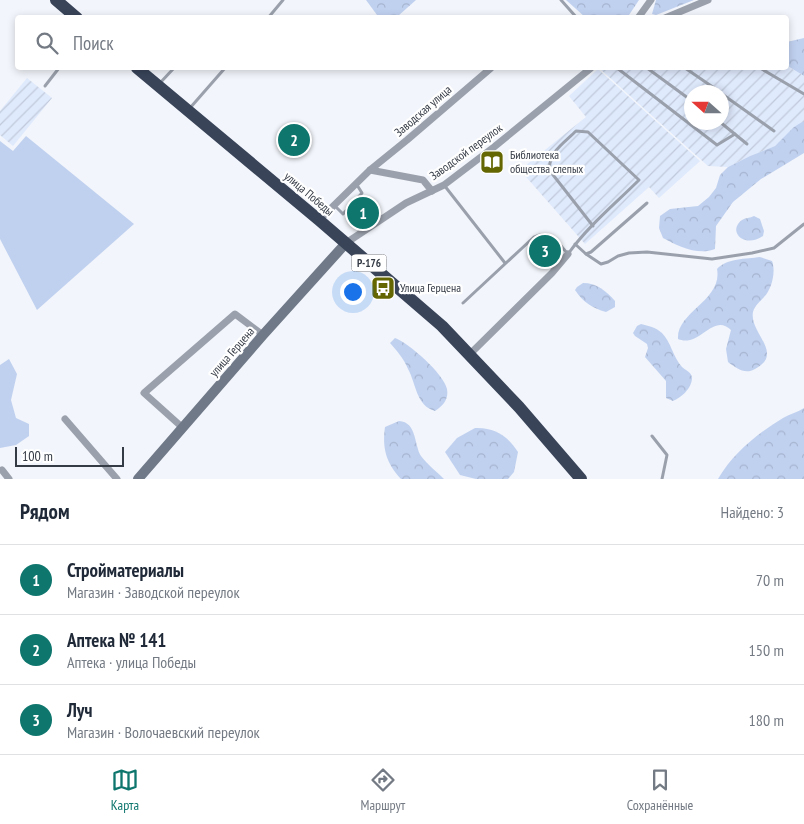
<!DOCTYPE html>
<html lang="ru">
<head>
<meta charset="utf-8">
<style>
	:root { --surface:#fff; --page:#f6f6f7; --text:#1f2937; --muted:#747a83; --line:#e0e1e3; --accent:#0f766e }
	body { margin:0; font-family:"PT Sans Narrow",sans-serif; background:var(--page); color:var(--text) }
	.compass { position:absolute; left:684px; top:85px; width:45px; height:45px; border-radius:50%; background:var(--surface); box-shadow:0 2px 8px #0003; rotate:291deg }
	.scale { position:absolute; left:15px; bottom:12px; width:109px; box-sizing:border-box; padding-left:5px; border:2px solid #353b45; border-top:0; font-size:14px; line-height:18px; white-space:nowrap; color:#353b45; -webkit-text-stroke:4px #fff; paint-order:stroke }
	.you { position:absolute; left:352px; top:291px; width:18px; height:18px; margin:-12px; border:4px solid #fff; border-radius:50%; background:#1a73e8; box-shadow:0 0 0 8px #1a73e833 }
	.badge { display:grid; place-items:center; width:32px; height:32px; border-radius:50%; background:var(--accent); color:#fff; font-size:16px; font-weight:700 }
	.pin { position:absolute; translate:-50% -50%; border:2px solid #fff; box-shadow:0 1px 5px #0006 }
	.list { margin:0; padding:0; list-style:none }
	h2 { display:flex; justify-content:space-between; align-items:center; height:65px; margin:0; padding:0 20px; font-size:21px }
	h2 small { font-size:16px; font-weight:400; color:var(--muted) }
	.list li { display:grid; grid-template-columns:32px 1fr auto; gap:15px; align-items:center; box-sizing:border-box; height:70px; padding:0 20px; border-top:1px solid var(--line) }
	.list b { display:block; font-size:19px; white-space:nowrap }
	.list p { margin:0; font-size:16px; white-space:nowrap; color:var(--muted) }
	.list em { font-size:16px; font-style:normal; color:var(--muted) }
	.icon { flex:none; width:28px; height:28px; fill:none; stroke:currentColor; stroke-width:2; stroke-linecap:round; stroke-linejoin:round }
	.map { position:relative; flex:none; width:804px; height:479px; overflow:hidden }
	.search { position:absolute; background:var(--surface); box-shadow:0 2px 8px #0003; left:15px; right:15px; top:15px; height:55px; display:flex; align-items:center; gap:12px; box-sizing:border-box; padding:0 18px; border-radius:5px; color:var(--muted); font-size:19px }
	.sheet { height:275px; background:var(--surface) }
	nav { display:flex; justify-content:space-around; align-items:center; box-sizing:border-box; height:70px; border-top:1px solid var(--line); background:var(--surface); font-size:14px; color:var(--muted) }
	nav a { display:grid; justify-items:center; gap:2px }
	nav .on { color:var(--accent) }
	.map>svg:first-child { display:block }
</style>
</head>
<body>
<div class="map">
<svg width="804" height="479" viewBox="0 0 804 479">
	<defs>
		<pattern id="industrial-furrows" width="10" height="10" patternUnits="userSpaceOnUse" patternTransform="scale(1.25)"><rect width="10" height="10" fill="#dfeafd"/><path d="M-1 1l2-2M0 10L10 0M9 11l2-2" fill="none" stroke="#c0cada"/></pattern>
		<pattern id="forest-crowns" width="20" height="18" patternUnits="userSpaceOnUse" patternTransform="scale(1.25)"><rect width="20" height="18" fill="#c0d1f0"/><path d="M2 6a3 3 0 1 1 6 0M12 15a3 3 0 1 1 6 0" fill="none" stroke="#a6b4cf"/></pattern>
	</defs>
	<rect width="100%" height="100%" fill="#f2f5fb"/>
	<g fill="url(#industrial-furrows)" fill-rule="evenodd">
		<path d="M787 66 804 76V122H802L775 146 750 156 728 167 708 166 599 68H786ZM692 92H722V122H692Z"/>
		<path d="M598 69 700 161 659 198 649 187 585 244 520 170 586 117 569 96Z"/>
		<path d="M27 78 52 98 13 146 0 135V111Z"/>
	</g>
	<g fill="#c0d1f0">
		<path d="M26 136 134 224 37 310 0 239V141L13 151Z"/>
		<path d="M9 359 17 374 11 400 16 418 29 424V436L16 445 0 448V365Z"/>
	</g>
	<g fill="url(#forest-crowns)">
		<path d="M366 0H416L398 16 377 15Z"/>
		<path d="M566 0H639L627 18 585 17Z"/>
		<path d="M656 0H694L656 15 652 14Z"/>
		<path d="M804 38V76L786 65 787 42Z"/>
		<path d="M802 122H804V153L761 179 733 202 716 226 715 249C698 256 678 246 663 238L659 228 660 216 670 209 698 206 709 197 716 188 720 175 728 167 750 156 775 146 794 127Z"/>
		<path d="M754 216 760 219 764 231 763 236C744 249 727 231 742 220 745 218 750 218 754 216Z"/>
		<path d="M760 257 772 261C776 271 772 289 764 297 760 302 755 305 753 312 749 333 785 353 755 369 745 375 736 368 728 362L726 349 731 330C713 312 700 348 678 339 676 312 723 300 717 269 727 258 746 259 760 257Z"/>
		<path d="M583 283C597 283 606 291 615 301V307L606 312C592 308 583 302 575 290L577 287Z"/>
		<path d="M641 324C649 326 655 327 662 333 671 342 673 357 682 367 685 370 692 372 692 378 692 388 681 398 673 401L666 398V381L645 357 648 348 647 344 635 336 633 333 637 326Z"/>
		<path d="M395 338C409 343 444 374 447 389 449 399 443 406 435 411 416 406 416 383 408 369 404 359 397 351 390 343Z"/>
		<path d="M804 408V479H718C733 453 758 433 783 418 790 414 798 412 804 408Z"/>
		<path d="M399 421C417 422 414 445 421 456 427 464 437 472 444 479H401C386 463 382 448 385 427Z"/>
		<path d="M475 428C494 427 508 436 518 452L514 472 508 479H476L460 475 445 452 457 438Z"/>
	</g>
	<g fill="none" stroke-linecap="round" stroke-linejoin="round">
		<g stroke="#9ba1ac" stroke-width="3">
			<path d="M561 0 577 18"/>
			<path d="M268 18 283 0"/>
			<path d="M617 68 717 145 735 134"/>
			<path d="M647 68 692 101"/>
			<path d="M685 68 720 92"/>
			<path d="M760 68 804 94"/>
			<path d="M160 83 174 68"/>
			<path d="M45 86 59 68"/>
			<path d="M722 94 774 131"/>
			<path d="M190 108 225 68"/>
			<path d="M720 122 747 144"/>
			<path d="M444 185 505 263"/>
			<path d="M335 206 343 214 362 193 357 185"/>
			<path d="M575 244 586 254 591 252 647 203"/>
			<path d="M586 254 601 264 608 262 618 256 629 253 647 252 712 259 752 253 774 248 804 224"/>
			<path d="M463 303 534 237C551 229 557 242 568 254 588 226 615 204 639 180L588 132 576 131C564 143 547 153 550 171L593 226"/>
			<path d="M652 436 667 455 662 479"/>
		</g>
		<g stroke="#9ba1ac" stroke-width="7">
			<path d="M638 18 651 0"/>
			<path d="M665 18 708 0"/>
			<path d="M370 170 423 180 432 191"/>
			<path d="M319 220 370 170 407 140 491 68"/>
			<path d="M346 243 406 203 444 185 494 147 591 68"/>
			<path d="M470 354 552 273 568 254"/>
			<path d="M65 419 117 479"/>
			<path d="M183 428 144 393 235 314 263 335"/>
			<path d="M2 470 9 479"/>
		</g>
		<path stroke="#707988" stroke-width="10" d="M138 479 263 335 346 243"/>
		<g stroke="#394459" stroke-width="12">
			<path d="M56 0 77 18"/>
			<path d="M137 68 319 220 442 326 519 407 581 479"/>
		</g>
	</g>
	<defs>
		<g id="library-square" transform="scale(1.25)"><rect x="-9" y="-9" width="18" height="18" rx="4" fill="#646602" stroke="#fff"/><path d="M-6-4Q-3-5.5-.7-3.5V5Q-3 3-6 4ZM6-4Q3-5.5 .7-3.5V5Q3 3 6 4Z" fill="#fff"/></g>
		<g id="bus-square" transform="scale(1.25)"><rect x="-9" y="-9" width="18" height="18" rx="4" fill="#646602" stroke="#fff"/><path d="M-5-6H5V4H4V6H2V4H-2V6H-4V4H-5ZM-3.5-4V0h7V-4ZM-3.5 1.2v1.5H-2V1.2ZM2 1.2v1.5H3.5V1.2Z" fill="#fff"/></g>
	</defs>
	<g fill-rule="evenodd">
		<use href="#library-square" x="492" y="162"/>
		<use href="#bus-square" x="383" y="288"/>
	</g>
	<g text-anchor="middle" stroke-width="4.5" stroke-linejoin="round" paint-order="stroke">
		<rect fill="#fff" stroke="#72767d" stroke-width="1" x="351.5" y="254.5" width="35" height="17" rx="4"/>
		<g font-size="11" font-weight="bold" fill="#353b45">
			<text x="369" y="267">Р-176</text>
		</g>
		<g font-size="12" fill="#353b45" stroke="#fff">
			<text transform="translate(423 111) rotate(-41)" y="4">Заводская улица</text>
			<text transform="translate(466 152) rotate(-36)" y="4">Заводской переулок</text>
			<text transform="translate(309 194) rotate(40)" y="4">улица Победы</text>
			<text transform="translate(232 352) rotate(-49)" y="4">улица Герцена</text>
		</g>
		<g font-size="12" fill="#353b45" stroke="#fff" text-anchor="start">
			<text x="510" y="159">Библиотека<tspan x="510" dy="14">общества слепых</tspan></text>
			<text x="400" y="292">Улица Герцена</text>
		</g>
	</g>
</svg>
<svg class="compass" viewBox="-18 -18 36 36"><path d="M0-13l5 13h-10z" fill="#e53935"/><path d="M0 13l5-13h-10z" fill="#747a83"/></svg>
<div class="scale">100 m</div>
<div class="you"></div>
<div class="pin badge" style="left:363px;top:213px">1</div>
<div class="pin badge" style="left:294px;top:140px">2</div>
<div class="pin badge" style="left:545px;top:251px">3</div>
<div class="search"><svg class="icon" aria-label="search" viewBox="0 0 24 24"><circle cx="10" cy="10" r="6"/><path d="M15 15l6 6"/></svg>Поиск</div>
</div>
<section class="sheet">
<h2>Рядом<small>Найдено: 3</small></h2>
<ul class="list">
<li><span class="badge">1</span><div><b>Стройматериалы</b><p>Магазин · Заводской переулок</p></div><em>70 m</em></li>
<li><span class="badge">2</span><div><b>Аптека № 141</b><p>Аптека · улица Победы</p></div><em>150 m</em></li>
<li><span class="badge">3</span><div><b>Луч</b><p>Магазин · Волочаевский переулок</p></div><em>180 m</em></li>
</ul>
</section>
<nav>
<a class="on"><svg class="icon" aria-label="map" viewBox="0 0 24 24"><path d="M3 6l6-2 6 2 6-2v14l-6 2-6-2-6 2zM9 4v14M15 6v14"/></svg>Карта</a>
<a><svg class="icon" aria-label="directions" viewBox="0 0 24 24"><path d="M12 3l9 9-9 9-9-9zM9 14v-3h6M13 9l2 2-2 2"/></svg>Маршрут</a>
<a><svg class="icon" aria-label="saved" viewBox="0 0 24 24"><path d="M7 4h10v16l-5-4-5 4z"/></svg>Сохранённые</a>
</nav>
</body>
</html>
